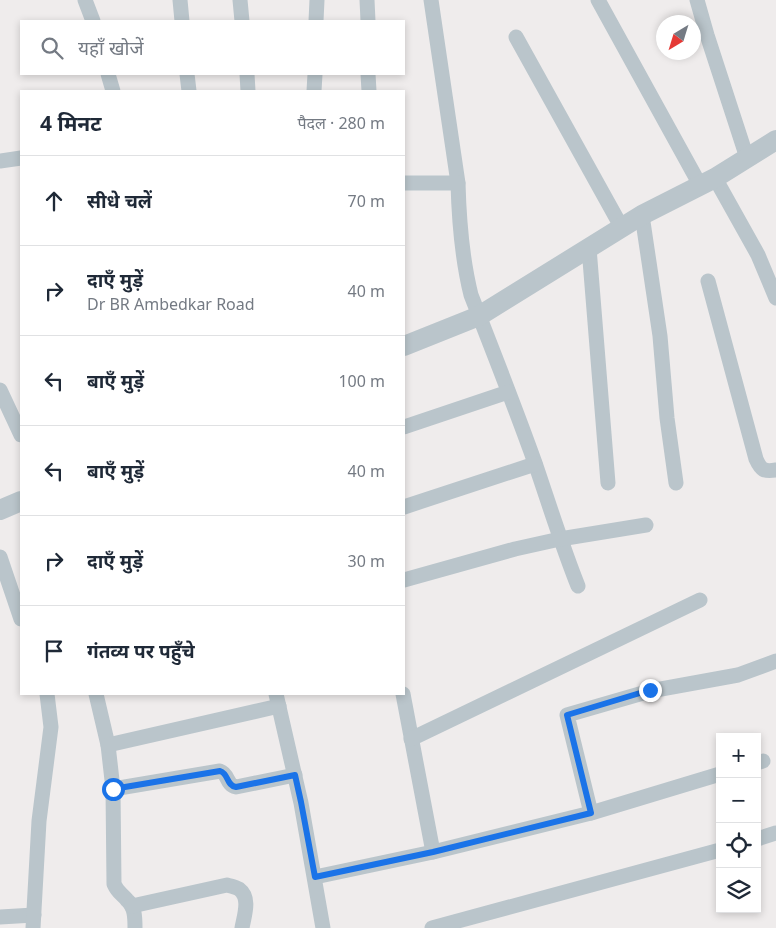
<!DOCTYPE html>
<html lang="hi">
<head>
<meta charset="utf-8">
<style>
	:root { --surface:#fff; --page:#f6f6f7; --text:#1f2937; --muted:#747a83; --line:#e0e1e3 }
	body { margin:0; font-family:"Noto Sans","Noto Sans Devanagari",sans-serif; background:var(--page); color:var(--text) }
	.controls { position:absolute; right:15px; bottom:15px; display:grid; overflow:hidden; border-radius:0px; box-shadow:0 2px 8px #0003 }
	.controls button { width:45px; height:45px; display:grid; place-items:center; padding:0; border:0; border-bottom:1px solid var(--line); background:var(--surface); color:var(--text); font:25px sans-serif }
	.compass { position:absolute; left:656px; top:15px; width:45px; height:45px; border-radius:50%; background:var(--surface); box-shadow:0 2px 8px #0003; rotate:218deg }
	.stop { position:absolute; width:15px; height:15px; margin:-11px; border:4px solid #1a73e8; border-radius:50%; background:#fff }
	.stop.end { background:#1a73e8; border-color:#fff; box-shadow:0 1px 5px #0008 }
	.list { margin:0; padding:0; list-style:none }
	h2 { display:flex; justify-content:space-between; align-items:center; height:65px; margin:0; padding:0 20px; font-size:21px }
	h2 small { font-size:16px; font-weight:400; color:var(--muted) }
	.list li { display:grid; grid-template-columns:32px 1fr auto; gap:15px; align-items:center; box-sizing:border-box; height:90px; padding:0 20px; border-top:1px solid var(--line) }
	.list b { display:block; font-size:19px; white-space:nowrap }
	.list p { margin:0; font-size:16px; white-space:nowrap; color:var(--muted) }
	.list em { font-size:16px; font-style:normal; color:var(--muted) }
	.icon { flex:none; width:28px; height:28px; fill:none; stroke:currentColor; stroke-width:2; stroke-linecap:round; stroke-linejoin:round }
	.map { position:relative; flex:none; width:776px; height:928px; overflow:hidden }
	.search { position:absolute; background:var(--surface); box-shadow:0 2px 8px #0003; left:20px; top:20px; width:385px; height:55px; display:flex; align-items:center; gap:12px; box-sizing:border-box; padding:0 18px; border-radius:0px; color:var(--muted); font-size:19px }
	.panel { position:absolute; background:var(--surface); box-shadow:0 2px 8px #0003; left:20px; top:90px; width:385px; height:605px; border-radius:0px }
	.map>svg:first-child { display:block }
</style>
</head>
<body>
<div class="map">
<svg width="776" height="928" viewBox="0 0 776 928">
	<rect width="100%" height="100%" fill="#efecec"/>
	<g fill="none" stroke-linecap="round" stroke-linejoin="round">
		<g stroke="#bac5cb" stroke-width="15">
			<path d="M85 0 93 21"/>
			<path d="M180 0 182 21"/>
			<path d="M240 0 242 21"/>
			<path d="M367 0 368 21"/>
			<path d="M431 0 458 183C459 221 462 259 471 295 493 351 515 407 535 463 549 504 562 546 578 586"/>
			<path d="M598 0 700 185"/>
			<path d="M697 0 707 35 747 158"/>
			<path d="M316 21 317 0"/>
			<path d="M516 37 622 228"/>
			<path d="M108 74 113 91"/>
			<path d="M187 74 189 91"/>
			<path d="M247 74 248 91"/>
			<path d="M368 74 369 91"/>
			<path d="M314 91 315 74"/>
			<path d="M0 161 21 158"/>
			<path d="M715 178 758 255 776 298"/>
			<path d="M404 183H458"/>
			<path d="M642 215 660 336 667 418 676 483"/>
			<path d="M589 248 608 483"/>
			<path d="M708 281 756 459C761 470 764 472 776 470"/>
			<path d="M0 390 21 435"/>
			<path d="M404 427 508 392"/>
			<path d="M404 507 535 464"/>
			<path d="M0 557 21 619"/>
			<path d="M404 580 515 549 560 539 646 525"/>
			<path d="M96 694 108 745 113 789 114 884C118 893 121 893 127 900 135 907 135 918 135 928"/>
			<path d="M276 694 301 803 323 928"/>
			<path d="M403 694 433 852"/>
			<path d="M411 739 700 600"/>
			<path d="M108 745 279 706"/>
			<path d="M757 763 763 761"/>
			<path d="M113 789 220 771C229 774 226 785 236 787L295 775"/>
			<path d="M591 813 567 715 650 691 738 675 776 661"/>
			<path d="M757 839 776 833"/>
			<path d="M315 877 433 852 591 813 720 774"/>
			<path d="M132 906 227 885C231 886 236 887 239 889 251 898 244 916 242 928"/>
			<path d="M0 917 34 915"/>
			<path d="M33 928 39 821 51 727 47 694"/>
			<path d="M432 928 720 850"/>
		</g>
		<g stroke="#bac5cb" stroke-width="20">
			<path d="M404 346 479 316 642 215 715 178 776 140"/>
			<path d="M0 510 21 501"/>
		</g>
	</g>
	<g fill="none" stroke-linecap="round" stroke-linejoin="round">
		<path stroke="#1a73e8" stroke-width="6" d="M113 789 220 771C229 774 226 785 236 787L295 775 301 802 315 877 433 852 591 813 567 715 650 690"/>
	</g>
</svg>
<div class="controls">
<button>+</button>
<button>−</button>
<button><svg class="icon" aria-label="locate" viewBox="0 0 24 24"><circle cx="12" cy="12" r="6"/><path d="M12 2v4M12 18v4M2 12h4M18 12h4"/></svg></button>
<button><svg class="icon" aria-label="layers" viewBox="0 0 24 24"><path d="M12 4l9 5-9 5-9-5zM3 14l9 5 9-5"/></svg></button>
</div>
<svg class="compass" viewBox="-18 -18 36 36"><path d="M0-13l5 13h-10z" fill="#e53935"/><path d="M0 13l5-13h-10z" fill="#747a83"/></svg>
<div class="stop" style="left:113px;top:789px"></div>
<div class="stop end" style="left:650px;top:690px"></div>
<div class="search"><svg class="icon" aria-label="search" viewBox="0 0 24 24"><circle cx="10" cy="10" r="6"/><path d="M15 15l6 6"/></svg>यहाँ खोजें</div>
<section class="panel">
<h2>4 मिनट<small>पैदल · 280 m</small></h2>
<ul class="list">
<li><svg class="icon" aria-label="ahead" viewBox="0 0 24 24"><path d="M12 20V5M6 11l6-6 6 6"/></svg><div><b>सीधे चलें</b></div><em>70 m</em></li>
<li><svg class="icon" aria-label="right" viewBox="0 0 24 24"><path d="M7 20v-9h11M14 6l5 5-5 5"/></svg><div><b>दाएँ मुड़ें</b><p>Dr BR Ambedkar Road</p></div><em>40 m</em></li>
<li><svg class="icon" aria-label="left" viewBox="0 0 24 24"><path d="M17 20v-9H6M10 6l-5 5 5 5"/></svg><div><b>बाएँ मुड़ें</b></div><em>100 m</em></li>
<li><svg class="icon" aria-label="left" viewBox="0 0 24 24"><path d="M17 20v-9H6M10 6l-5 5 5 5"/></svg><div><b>बाएँ मुड़ें</b></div><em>40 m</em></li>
<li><svg class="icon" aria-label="right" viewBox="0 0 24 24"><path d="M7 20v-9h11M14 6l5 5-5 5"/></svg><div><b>दाएँ मुड़ें</b></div><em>30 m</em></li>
<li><svg class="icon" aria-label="arrive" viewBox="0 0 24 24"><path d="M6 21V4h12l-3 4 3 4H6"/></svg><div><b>गंतव्य पर पहुँचे</b></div></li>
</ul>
</section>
</div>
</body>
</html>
